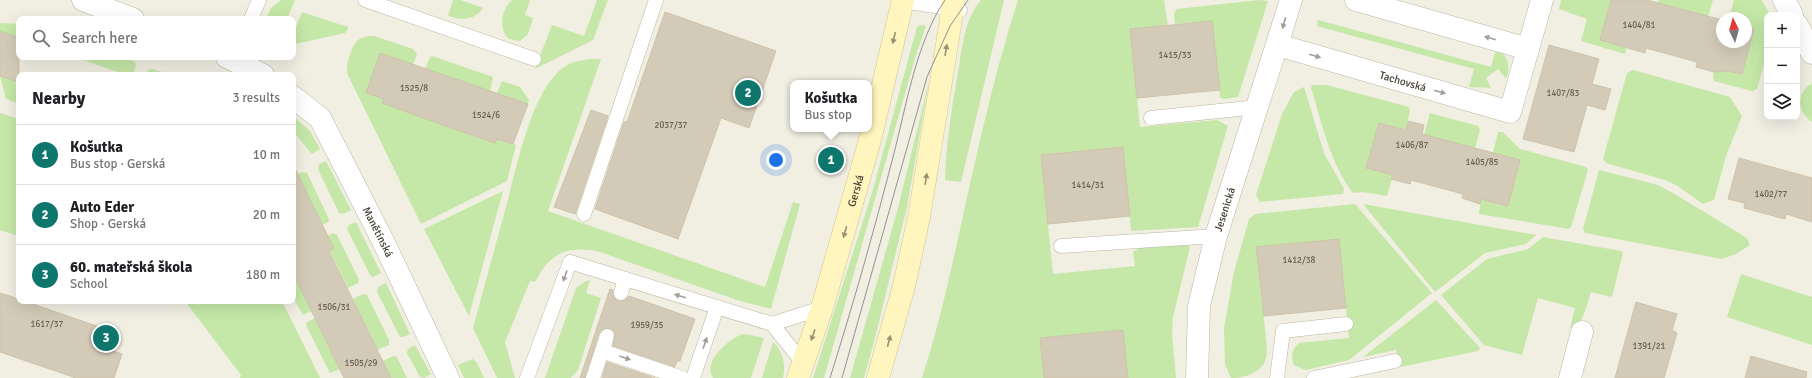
<!DOCTYPE html>
<html lang="en">
<head>
<meta charset="utf-8">
<style>
	:root { --surface:#fff; --page:#f2f2f2; --text:#202124; --muted:#757577; --line:#e0e0e0; --accent:#0f766e }
	body { margin:0; font-family:Signika,sans-serif; background:var(--page); color:var(--text) }
	.controls { position:absolute; right:12px; top:12px; display:grid; overflow:hidden; border-radius:8px; box-shadow:0 4px 16px #0002 }
	.controls button { width:36px; height:36px; display:grid; place-items:center; padding:0; border:0; border-bottom:1px solid var(--line); background:var(--surface); color:var(--text); font:20px sans-serif }
	.compass { position:absolute; left:1716px; top:12px; width:36px; height:36px; border-radius:50%; background:var(--surface); box-shadow:0 4px 16px #0002; rotate:355deg }
	.you { position:absolute; left:776px; top:160px; width:14px; height:14px; margin:-10px; border:3px solid #fff; border-radius:50%; background:#1a73e8; box-shadow:0 0 0 6px #1a73e833 }
	.badge { display:grid; place-items:center; width:26px; height:26px; border-radius:50%; background:var(--accent); color:#fff; font-size:13px; font-weight:700 }
	.pin { position:absolute; translate:-50% -50%; border:2px solid #fff; box-shadow:0 1px 4px #0006 }
	.popup { position:absolute; left:790px; top:80px; width:82px; height:52px; box-sizing:border-box; display:grid; place-content:center; border-radius:8px; background:var(--surface); filter:drop-shadow(0 1px 3px #0005); font-size:13px; white-space:nowrap; color:var(--muted) }
	.popup b { font-size:15px; color:var(--text) }
	.popup::after { content:''; position:absolute; left:50%; top:100%; margin-left:-8px; border:8px solid transparent; border-top-color:var(--surface) }
	.list { margin:0; padding:0; list-style:none }
	h2 { display:flex; justify-content:space-between; align-items:center; height:52px; margin:0; padding:0 16px; font-size:17px }
	h2 small { font-size:13px; font-weight:400; color:var(--muted) }
	.list li { display:grid; grid-template-columns:26px 1fr auto; gap:12px; align-items:center; box-sizing:border-box; height:60px; padding:0 16px; border-top:1px solid var(--line) }
	.list b { display:block; font-size:15px; white-space:nowrap }
	.list p { margin:0; font-size:13px; white-space:nowrap; color:var(--muted) }
	.list em { font-size:13px; font-style:normal; color:var(--muted) }
	.icon { flex:none; width:22px; height:22px; fill:none; stroke:currentColor; stroke-width:2; stroke-linecap:round; stroke-linejoin:round }
	.map { position:relative; flex:none; width:1812px; height:378px; overflow:hidden }
	.search { position:absolute; background:var(--surface); box-shadow:0 4px 16px #0002; left:16px; top:16px; width:280px; height:44px; display:flex; align-items:center; gap:10px; box-sizing:border-box; padding:0 14px; border-radius:8px; color:var(--muted); font-size:15px }
	.panel { position:absolute; background:var(--surface); box-shadow:0 4px 16px #0002; left:16px; top:72px; width:280px; height:232px; border-radius:8px }
	.map>svg:first-child { display:block }
</style>
</head>
<body>
<div class="map">
<svg width="1812" height="378" viewBox="0 0 1812 378">
	<rect width="100%" height="100%" fill="#f1eee2"/>
	<g fill="#c5e8a8">
		<path d="M281 0H295L287 19H266L271 8Z"/>
		<path d="M453 0H461L483 8C474 21 462 20 448 16Z"/>
		<path d="M512 0H530L525 15 533 18 528 34 520 41 509 39C498 29 501 10 512 0Z"/>
		<path d="M597 0H608L593 40 535 69 552 25 584 36Z"/>
		<path d="M981 0H1004L961 182 945 180C946 145 951 113 957 78 962 52 963 21 981 0Z"/>
		<path d="M1018 0H1164L1168 26 1130 29 1140 127 1217 120 1228 126 1198 227 1131 231 1123 147 1041 155 1053 274 1135 266 1133 252 1141 247 1179 242 1190 247 1173 317 1172 334 1176 378H1128L1122 330 1040 338 1044 378H922C948 297 962 214 982 132 992 88 1004 44 1018 0Z"/>
		<path d="M1259 0 1268 1 1238 97 1223 99 1220 97 1212 21 1175 24 1174 13 1177 9Z"/>
		<path d="M1561 0H1611L1601 36 1627 43 1625 54 1581 41 1587 19 1559 9Z"/>
		<path d="M1659 0H1713L1708 17 1658 3Z"/>
		<path d="M1734 0H1762L1770 15H1767V53L1757 89 1752 91 1714 81 1713 76 1716 67 1742 74 1754 29 1746 27V18H1729Z"/>
		<path d="M302 12 348 27V29L345 33 295 44 293 43V35Z"/>
		<path d="M1318 20 1491 67 1496 49C1507 55 1511 64 1507 76L1505 78 1498 69 1486 78 1491 88 1469 87 1474 69 1317 26Z"/>
		<path d="M0 23 19 24V38L0 31Z"/>
		<path d="M921 25 926 26 916 55 824 378H813L872 193 917 27Z"/>
		<path d="M368 36H374L413 49 417 54 413 65 384 99 382 103 516 145 507 181 421 224 347 73C346 65 351 48 356 42 359 38 364 38 368 36Z"/>
		<path d="M432 56 493 77 490 91 425 69 430 57Z"/>
		<path d="M75 57H120L135 62 136 66 133 75H126Z"/>
		<path d="M601 59 548 211 765 287 793 202 800 204 771 309 737 300 600 252C567 245 550 253 535 282L530 281 505 342 515 378H497L473 328C484 288 495 247 506 207 516 169 530 99 558 72 570 60 585 59 601 59Z"/>
		<path d="M152 69 170 75H146L148 70Z"/>
		<path d="M1633 70 1730 97 1742 116 1726 156 1714 200 1703 204 1676 185 1665 180 1606 163 1603 159 1627 73Z"/>
		<path d="M0 76 19 82V104L6 99Z"/>
		<path d="M502 81 520 87 529 100 528 104 497 93Z"/>
		<path d="M929 81 907 207 875 338 864 378H850L898 208Z"/>
		<path d="M1812 83V122C1797 112 1796 93 1812 83Z"/>
		<path d="M1312 85H1327L1409 107 1410 112 1405 130 1380 123 1367 168 1393 175 1387 196 1363 192 1353 193C1330 163 1322 123 1311 88Z"/>
		<path d="M1304 87 1324 153 1344 189 1343 194 1260 202 1256 195 1282 114 1294 92Z"/>
		<path d="M0 113 19 119V236L0 230Z"/>
		<path d="M1430 113 1478 126 1480 130 1475 148 1424 135Z"/>
		<path d="M293 116 310 131 320 149 312 154 310 152 293 131Z"/>
		<path d="M1498 132H1503L1520 149 1586 167 1588 170 1571 227 1569 229 1479 214 1481 199 1508 206 1520 161 1493 153Z"/>
		<path d="M326 161 351 210 343 214 339 213 318 169 319 164Z"/>
		<path d="M1599 170 1658 185 1673 193 1747 238 1750 245 1736 254 1722 259 1585 233 1583 229Z"/>
		<path d="M303 172 307 173 329 219 328 222 322 225 298 174Z"/>
		<path d="M503 191 469 316 424 229Z"/>
		<path d="M1355 204 1432 293 1349 360 1306 370 1294 365C1290 355 1292 350 1299 343L1349 338 1339 239 1257 247C1257 274 1263 302 1265 330 1266 338 1268 350 1266 358 1262 373 1244 378 1231 378L1225 364 1224 328 1234 272 1249 219 1255 214Z"/>
		<path d="M1363 204 1536 235 1526 244 1485 253 1435 292Z"/>
		<path d="M356 222 381 273 373 277 370 275 347 229 349 225Z"/>
		<path d="M333 233 337 235 359 280 358 283 348 288 330 251 334 249 327 236Z"/>
		<path d="M1543 237 1621 251 1623 253 1612 297 1591 292C1587 303 1584 326 1570 328L1575 308 1538 298 1522 355 1484 345 1441 295 1487 259 1528 249Z"/>
		<path d="M293 272 312 311 303 315 293 297Z"/>
		<path d="M1741 274 1812 297V345L1727 317Z"/>
		<path d="M590 280 586 293 601 298 578 370 571 378H545L576 288 586 281Z"/>
		<path d="M386 283 410 334 403 337H400L377 292 378 287Z"/>
		<path d="M363 294 367 295 389 340V345L377 350 353 299Z"/>
		<path d="M1436 300 1480 348 1478 351 1400 367 1396 350 1363 357Z"/>
		<path d="M185 301H282L320 378H240L241 375Z"/>
		<path d="M315 318 340 369 330 373 306 325V323Z"/>
		<path d="M742 334 751 335 764 338 751 378H713C702 361 728 340 742 334Z"/>
		<path d="M773 342C783 351 786 365 783 378H762Z"/>
		<path d="M415 345 431 374 424 378 420 377 407 353 408 349Z"/>
		<path d="M394 356 397 357 407 378H391L382 361Z"/>
		<path d="M473 359 477 363 484 378H464L458 365Z"/>
	</g>
	<g fill="#d3cbb7" stroke="#cec3aa">
		<path d="M1611 0H1647L1722 20V42H1746V27L1754 29 1742 74 1728 71 1714 72 1696 67 1697 62 1646 48 1645 53 1600 40Z"/>
		<path d="M665 12 776 51 749 128 721 118 678 239 595 209 624 122H627Z"/>
		<path d="M1212 21 1220 90 1137 98 1130 29Z"/>
		<path d="M0 31 19 38V82L0 76Z"/>
		<path d="M1549 45 1599 59 1592 84 1611 89 1605 110 1587 105 1574 152 1523 139Z"/>
		<path d="M380 53 528 104 513 144 497 139 495 143 437 123 382 103 384 99 366 93Z"/>
		<path d="M591 110 608 116 575 214 554 207Z"/>
		<path d="M1408 121 1424 125 1422 134 1520 160 1508 206 1481 199 1480 204 1462 198 1463 194 1411 180 1410 184 1391 179 1393 175 1366 168 1379 123 1406 130Z"/>
		<path d="M1123 147 1130 216 1048 224 1041 155Z"/>
		<path d="M1739 158 1812 178V222L1786 214 1785 219 1744 208 1745 203 1728 199Z"/>
		<path d="M293 164 334 249 329 251 391 378H344L293 273Z"/>
		<path d="M1339 239 1346 308 1264 316 1256 247Z"/>
		<path d="M610 289 613 290V295L618 301H623L629 296 695 319 680 361H677L675 367 613 346 615 334 613 330 606 328 599 333 585 378H580Z"/>
		<path d="M0 293 19 299V301H24L111 331 105 348 122 354 114 378H76L0 352Z"/>
		<path d="M1636 302 1677 314 1672 330 1677 333 1664 378H1615Z"/>
		<path d="M1123 330 1128 378H1044L1040 338Z"/>
		<path d="M1751 356 1807 372 1806 378H1745Z"/>
		<path d="M607 362 655 378H602Z"/>
	</g>
	<g fill="none" stroke-linecap="round" stroke-linejoin="round">
		<g stroke="#bdb7a4" stroke-width="15">
			<g id="lane">
				<path d="M365 0 534 59"/>
				<path d="M903 1 960 10"/>
				<path d="M251 19 259 0"/>
				<path d="M1151 118 1258 107"/>
				<path d="M584 214 656 0"/>
				<path d="M1061 246 1216 236"/>
				<path d="M621 293 625 279"/>
				<path d="M772 324 822 308"/>
				<path d="M602 351 607 336"/>
				<path d="M527 378 570 262 772 324 803 363"/>
				<path d="M593 378 602 351 682 378"/>
				<path d="M693 378 717 307"/>
				<path d="M1277 378 1283 331 1346 324"/>
				<path d="M1314 378 1395 361"/>
			</g>
		</g>
		<g stroke="#bdb7a4" stroke-width="23">
			<g id="street">
				<path d="M83 0 133 19"/>
				<path d="M1356 0 1528 49"/>
				<path d="M1784 0 1792 15"/>
				<path d="M1797 25 1812 53"/>
				<path id="s1" d="M1278 45 1510 112 1542 0"/>
				<path d="M227 57 263 75"/>
				<path id="s2" d="M293 97 320 118 383 241 448 378"/>
				<path id="s3" d="M1197 378 1199 306 1216 236 1291 0"/>
				<path d="M1570 378 1582 332"/>
			</g>
		</g>
		<g stroke="#d3c88f" stroke-width="23">
			<g id="secondary">
				<path id="s4" d="M798 378 822 308 870 140 903 0"/>
				<path d="M878 378 904 286 919 217 950 26 953 0"/>
			</g>
		</g>
		<use href="#lane" stroke="#fff" stroke-width="14"/>
		<use href="#street" stroke="#fff" stroke-width="22"/>
		<use href="#secondary" stroke="#fff5be" stroke-width="22"/>
		<g stroke="#929292" stroke-width="1">
			<path d="M830 378C853 305 874 231 893 157 906 108 916 42 945 0"/>
			<path d="M842 378 927 77 950 26 968 0"/>
		</g>
	</g>
	<defs><path id="oneway-solid" d="M-6-.8H1V-3.2L6.5 0L1 3.2V.8H-6Z"/></defs>
	<g fill="#a19e98">
		<use href="#oneway-solid" transform="translate(1284 23) rotate(106)"/>
		<use href="#oneway-solid" transform="translate(1490 38) rotate(-164)"/>
		<use href="#oneway-solid" transform="translate(1315 56) rotate(16)"/>
		<use href="#oneway-solid" transform="translate(1440 92) rotate(16)"/>
		<use href="#oneway-solid" transform="translate(565 276) rotate(110)"/>
		<use href="#oneway-solid" transform="translate(680 296) rotate(-163)"/>
		<use href="#oneway-solid" transform="translate(705 343) rotate(-71)"/>
		<use href="#oneway-solid" transform="translate(625 358) rotate(19)"/>
	</g>
	<g fill="#989071">
		<use href="#oneway-solid" transform="translate(894 38) rotate(103)"/>
		<use href="#oneway-solid" transform="translate(946 50) rotate(-80)"/>
		<use href="#oneway-solid" transform="translate(926 179) rotate(-81)"/>
		<use href="#oneway-solid" transform="translate(845 232) rotate(106)"/>
		<use href="#oneway-solid" transform="translate(813 335) rotate(109)"/>
		<use href="#oneway-solid" transform="translate(889 341) rotate(-75)"/>
	</g>
	<g text-anchor="middle" stroke-width="3" stroke-linejoin="round" paint-order="stroke">
		<g font-size="9" fill="#676153">
			<text x="1639" y="28">1404/81</text>
			<text x="1175" y="58">1415/33</text>
			<text x="414" y="91">1525/8</text>
			<text x="1563" y="96">1407/83</text>
			<text x="486" y="118">1524/6</text>
			<text x="671" y="128">2037/37</text>
			<text x="1412" y="148">1406/87</text>
			<text x="1482" y="165">1405/85</text>
			<text x="1088" y="188">1414/31</text>
			<text x="1771" y="197">1402/77</text>
			<text x="1299" y="263">1412/38</text>
			<text x="334" y="310">1506/31</text>
			<text x="47" y="327">1617/37</text>
			<text x="647" y="328">1959/35</text>
			<text x="1649" y="349">1391/21</text>
			<text x="361" y="366">1505/29</text>
		</g>
		<g font-size="11" fill="#433e32" stroke="#fff">
			<text dy="4" stroke="none"><textPath href="#s1" startOffset="130">Tachovská</textPath></text>
			<text dy="4" stroke="none"><textPath href="#s4" startOffset="196">Gerská</textPath></text>
			<text dy="4" stroke="none"><textPath href="#s3" startOffset="172">Jesenická</textPath></text>
			<text dy="4" stroke="none"><textPath href="#s2" startOffset="162">Manětínská</textPath></text>
		</g>
	</g>
</svg>
<div class="controls">
<button>+</button>
<button>−</button>
<button><svg class="icon" aria-label="layers" viewBox="0 0 24 24"><path d="M12 4l9 5-9 5-9-5zM3 14l9 5 9-5"/></svg></button>
</div>
<svg class="compass" viewBox="-18 -18 36 36"><path d="M0-13l5 13h-10z" fill="#e53935"/><path d="M0 13l5-13h-10z" fill="#757577"/></svg>
<div class="you"></div>
<div class="pin badge" style="left:831px;top:160px">1</div>
<div class="popup"><b>Košutka</b>Bus stop</div>
<div class="pin badge" style="left:748px;top:93px">2</div>
<div class="pin badge" style="left:106px;top:338px">3</div>
<div class="search"><svg class="icon" aria-label="search" viewBox="0 0 24 24"><circle cx="10" cy="10" r="6"/><path d="M15 15l6 6"/></svg>Search here</div>
<section class="panel">
<h2>Nearby<small>3 results</small></h2>
<ul class="list">
<li><span class="badge">1</span><div><b>Košutka</b><p>Bus stop · Gerská</p></div><em>10 m</em></li>
<li><span class="badge">2</span><div><b>Auto Eder</b><p>Shop · Gerská</p></div><em>20 m</em></li>
<li><span class="badge">3</span><div><b>60. mateřská škola</b><p>School</p></div><em>180 m</em></li>
</ul>
</section>
</div>
</body>
</html>
